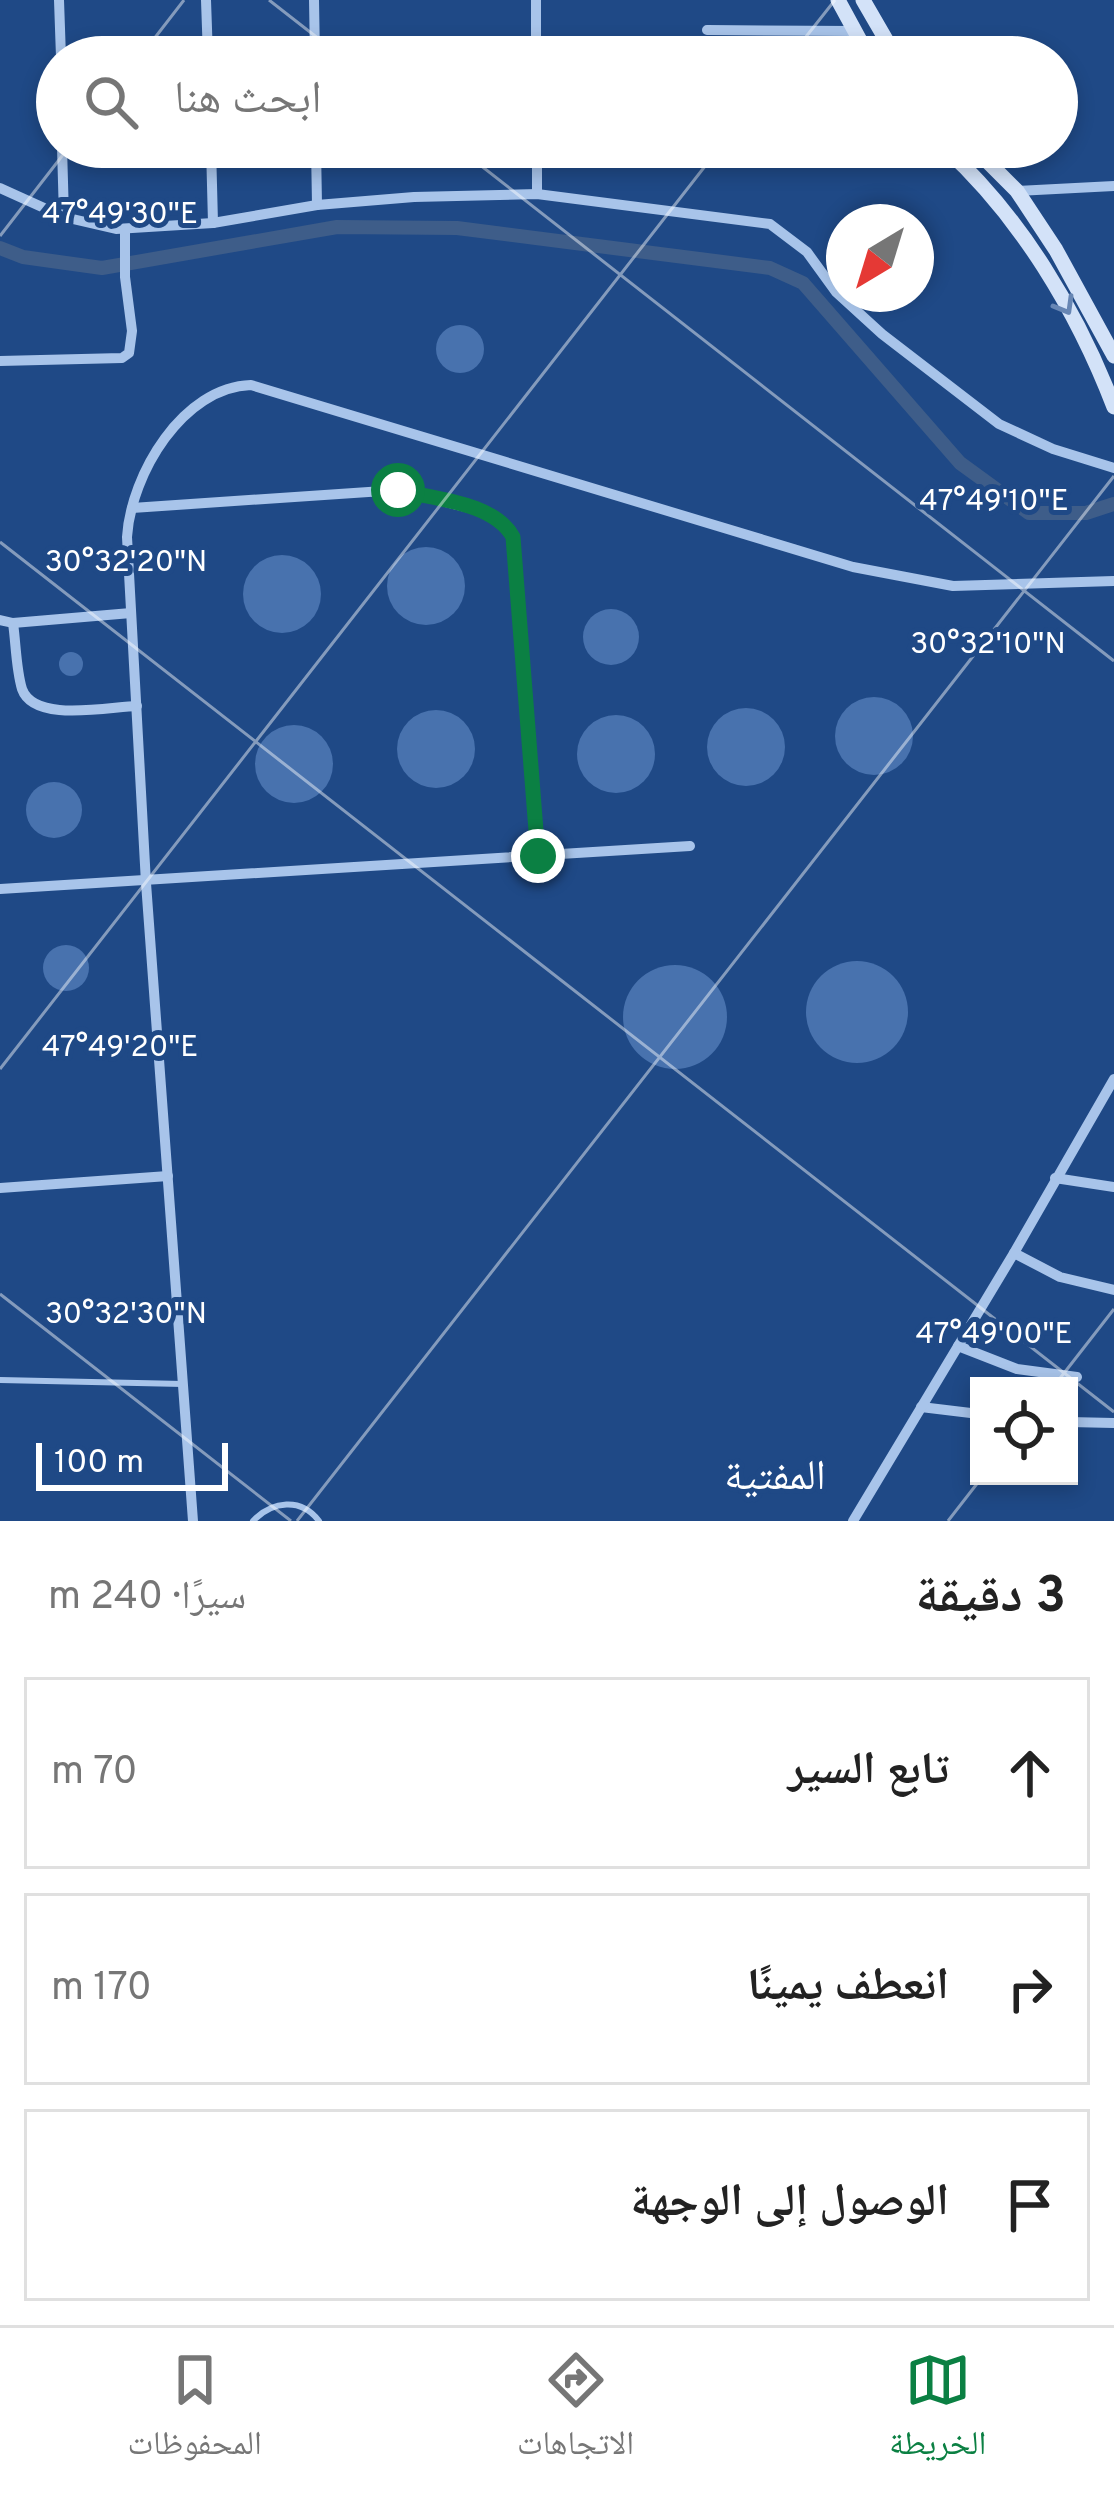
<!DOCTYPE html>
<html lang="ar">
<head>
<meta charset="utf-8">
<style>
	:root { --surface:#fff; --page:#f6f6f6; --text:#222; --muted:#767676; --line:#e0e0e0; --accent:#0b8043 }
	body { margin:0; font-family:Overpass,"Noto Naskh Arabic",sans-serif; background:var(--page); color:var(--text); direction:rtl }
	.controls { position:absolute; right:36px; bottom:36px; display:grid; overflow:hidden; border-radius:0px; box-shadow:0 6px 18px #0003 }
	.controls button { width:108px; height:108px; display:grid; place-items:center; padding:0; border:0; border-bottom:3px solid var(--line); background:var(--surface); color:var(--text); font:60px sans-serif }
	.compass { position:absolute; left:826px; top:204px; width:108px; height:108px; border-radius:50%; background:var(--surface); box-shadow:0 6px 18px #0003; rotate:218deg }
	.scale { position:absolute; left:36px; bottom:30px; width:192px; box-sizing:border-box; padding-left:12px; border:6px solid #fff; border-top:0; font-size:33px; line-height:42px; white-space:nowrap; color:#fff; -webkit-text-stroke:9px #1f4986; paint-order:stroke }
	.stop { position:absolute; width:36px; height:36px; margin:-27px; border:9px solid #0b8043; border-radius:50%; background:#fff }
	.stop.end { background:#0b8043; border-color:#fff; box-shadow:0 3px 12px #0008 }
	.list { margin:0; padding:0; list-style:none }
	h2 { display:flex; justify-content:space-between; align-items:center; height:156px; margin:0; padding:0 48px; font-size:51px }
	h2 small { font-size:39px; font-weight:400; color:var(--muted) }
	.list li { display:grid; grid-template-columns:78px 1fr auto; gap:36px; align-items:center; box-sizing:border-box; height:192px; margin:0 24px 24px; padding:0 24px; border:3px solid var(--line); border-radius:0px }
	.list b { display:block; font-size:45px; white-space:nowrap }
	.list em { font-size:39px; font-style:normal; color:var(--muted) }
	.icon { flex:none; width:66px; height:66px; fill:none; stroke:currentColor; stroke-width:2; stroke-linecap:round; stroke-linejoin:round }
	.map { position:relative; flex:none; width:1114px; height:1521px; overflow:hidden; direction:ltr }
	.search { position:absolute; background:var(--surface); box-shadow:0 6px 18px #0003; left:36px; right:36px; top:36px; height:132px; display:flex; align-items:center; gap:30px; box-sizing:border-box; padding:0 42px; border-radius:66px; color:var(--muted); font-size:45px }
	.sheet { height:804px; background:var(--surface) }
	nav { display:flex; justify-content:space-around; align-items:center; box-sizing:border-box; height:168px; border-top:3px solid var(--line); background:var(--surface); font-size:33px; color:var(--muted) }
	nav a { display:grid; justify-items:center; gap:6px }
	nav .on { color:var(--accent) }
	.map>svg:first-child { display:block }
</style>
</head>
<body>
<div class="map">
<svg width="1114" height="1521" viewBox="0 0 1114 1521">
	<rect width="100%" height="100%" fill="#1f4986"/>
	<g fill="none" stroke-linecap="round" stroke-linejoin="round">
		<path stroke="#3e5d89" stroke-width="14" d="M0 248 23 257 102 268 337 227 457 228 770 268 803 283 960 463 1029 513H1086L1114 504"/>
	</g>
	<g fill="#4872ae">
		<circle cx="460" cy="349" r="24"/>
		<circle cx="426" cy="586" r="39"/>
		<circle cx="282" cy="594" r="39"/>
		<circle cx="611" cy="637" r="28"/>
		<circle cx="71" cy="664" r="12"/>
		<circle cx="874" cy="736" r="39"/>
		<circle cx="746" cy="747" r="39"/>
		<circle cx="436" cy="749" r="39"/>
		<circle cx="616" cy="754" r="39"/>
		<circle cx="294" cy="764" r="39"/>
		<circle cx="54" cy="810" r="28"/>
		<circle cx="66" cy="968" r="23"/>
		<circle cx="857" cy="1012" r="51"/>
		<circle cx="675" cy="1017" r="52"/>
	</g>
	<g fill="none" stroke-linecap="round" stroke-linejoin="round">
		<g stroke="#a8c4ea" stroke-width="6">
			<path d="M0 1380 183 1384"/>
			<path d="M253 1521C272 1501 301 1497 319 1521"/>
		</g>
		<g stroke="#a8c4ea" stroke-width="10">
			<path d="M59 0 61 57"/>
			<path d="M206 0 208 57"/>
			<path d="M314 0 315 57"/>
			<path d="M536 0V57"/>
			<path d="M707 30 853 31"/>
			<path d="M62 147 64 217"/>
			<path d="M211 147 213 223"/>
			<path d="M316 147 317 205"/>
			<path d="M537 147V194"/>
			<path d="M0 188 64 217 116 229 213 223 317 205 414 197 537 194 770 224 807 252 836 292 882 334 999 424 1053 449 1114 468"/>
			<path d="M1017 191 1114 186"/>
			<path d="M0 361 122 358 129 353 132 331 125 277V229"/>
			<path d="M132 508 398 490 485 512 508 529 513 537 538 856"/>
			<path d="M0 620 13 623 131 613"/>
			<path d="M13 623C16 644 16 669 22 689 34 723 107 707 137 706"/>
			<path d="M0 889 690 846"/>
			<path d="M1055 1178 1114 1187"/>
			<path d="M0 1188 168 1176"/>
			<path d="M1014 1253 1060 1277 1114 1290"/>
			<path d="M958 1346 1017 1369 1077 1377"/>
			<path d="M921 1407 979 1414"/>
			<path d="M1069 1422 1114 1423"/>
			<path d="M193 1521 146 883 127 537C131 474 183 387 251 385L853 567 953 586 1114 581"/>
			<path d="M853 1521 1014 1253 1114 1079"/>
		</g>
		<g stroke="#d3e2f8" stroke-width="15">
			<path d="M838 0 869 57"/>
			<path d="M863 0 896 57"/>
			<path d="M944 147C1021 217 1077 311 1114 407"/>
			<path d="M973 147 1017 191 1056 250 1114 356"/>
		</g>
	</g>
	<defs><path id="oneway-chevron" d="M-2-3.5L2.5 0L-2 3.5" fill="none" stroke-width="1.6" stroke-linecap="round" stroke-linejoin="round" transform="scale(3)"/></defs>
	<use stroke="#6786b4" href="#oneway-chevron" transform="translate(1065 306) rotate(60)"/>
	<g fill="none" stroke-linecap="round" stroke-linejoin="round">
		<path stroke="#0b8043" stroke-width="15" d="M398 490C433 499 494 502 513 537L538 856"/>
	</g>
	<path fill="none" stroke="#fff" stroke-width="3" stroke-opacity="0.45" d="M269 0 342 57M140 57 184 0M790 57 835 0M457 147 1114 661M0 236 69 147M0 542 1114 1412M0 1069 720 147M0 1294 291 1521M1054 1386 1114 1309M297 1521 1114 476M948 1521 983 1476"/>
	<g text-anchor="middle" stroke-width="10" stroke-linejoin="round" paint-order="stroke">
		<g font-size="42" fill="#fff" stroke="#1f4986">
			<text x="775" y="1489">المفتية</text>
		</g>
	</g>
	<g font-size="30" text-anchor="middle" fill="#fff" stroke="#1f4986" stroke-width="10" stroke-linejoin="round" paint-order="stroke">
		<text x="120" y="223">47°49'30"E</text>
		<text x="994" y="510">47°49'10"E</text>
		<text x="126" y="571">30°32'20"N</text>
		<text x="988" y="653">30°32'10"N</text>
		<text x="120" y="1056">47°49'20"E</text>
		<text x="126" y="1323">30°32'30"N</text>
		<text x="994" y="1343">47°49'00"E</text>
	</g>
</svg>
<div class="controls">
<button><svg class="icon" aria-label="locate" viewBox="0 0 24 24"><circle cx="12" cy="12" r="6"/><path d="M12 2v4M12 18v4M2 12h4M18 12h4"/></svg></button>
</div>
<svg class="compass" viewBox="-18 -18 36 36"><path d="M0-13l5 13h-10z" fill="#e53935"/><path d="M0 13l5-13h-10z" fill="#767676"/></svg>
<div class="scale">100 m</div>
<div class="stop" style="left:398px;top:490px"></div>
<div class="stop end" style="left:538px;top:856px"></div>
<div class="search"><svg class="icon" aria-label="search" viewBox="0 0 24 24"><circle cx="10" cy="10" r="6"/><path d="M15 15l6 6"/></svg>ابحث هنا</div>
</div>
<section class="sheet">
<h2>3 دقيقة<small>سيرًا · 240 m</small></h2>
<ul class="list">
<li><svg class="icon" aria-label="ahead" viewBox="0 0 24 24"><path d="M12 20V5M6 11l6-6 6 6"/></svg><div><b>تابع السير</b></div><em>70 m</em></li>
<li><svg class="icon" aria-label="right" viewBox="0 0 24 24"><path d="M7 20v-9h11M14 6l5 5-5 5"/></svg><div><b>انعطف يمينًا</b></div><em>170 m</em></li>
<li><svg class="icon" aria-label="arrive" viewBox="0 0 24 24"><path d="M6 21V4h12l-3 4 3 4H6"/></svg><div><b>الوصول إلى الوجهة</b></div></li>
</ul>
</section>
<nav>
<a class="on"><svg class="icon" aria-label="map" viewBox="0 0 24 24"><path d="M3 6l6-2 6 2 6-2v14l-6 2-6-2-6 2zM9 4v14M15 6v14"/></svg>الخريطة</a>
<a><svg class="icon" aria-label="directions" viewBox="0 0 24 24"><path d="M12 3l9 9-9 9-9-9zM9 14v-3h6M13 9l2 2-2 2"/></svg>الاتجاهات</a>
<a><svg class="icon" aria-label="saved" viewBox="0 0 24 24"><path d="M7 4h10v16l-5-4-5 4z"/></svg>المحفوظات</a>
</nav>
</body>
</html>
